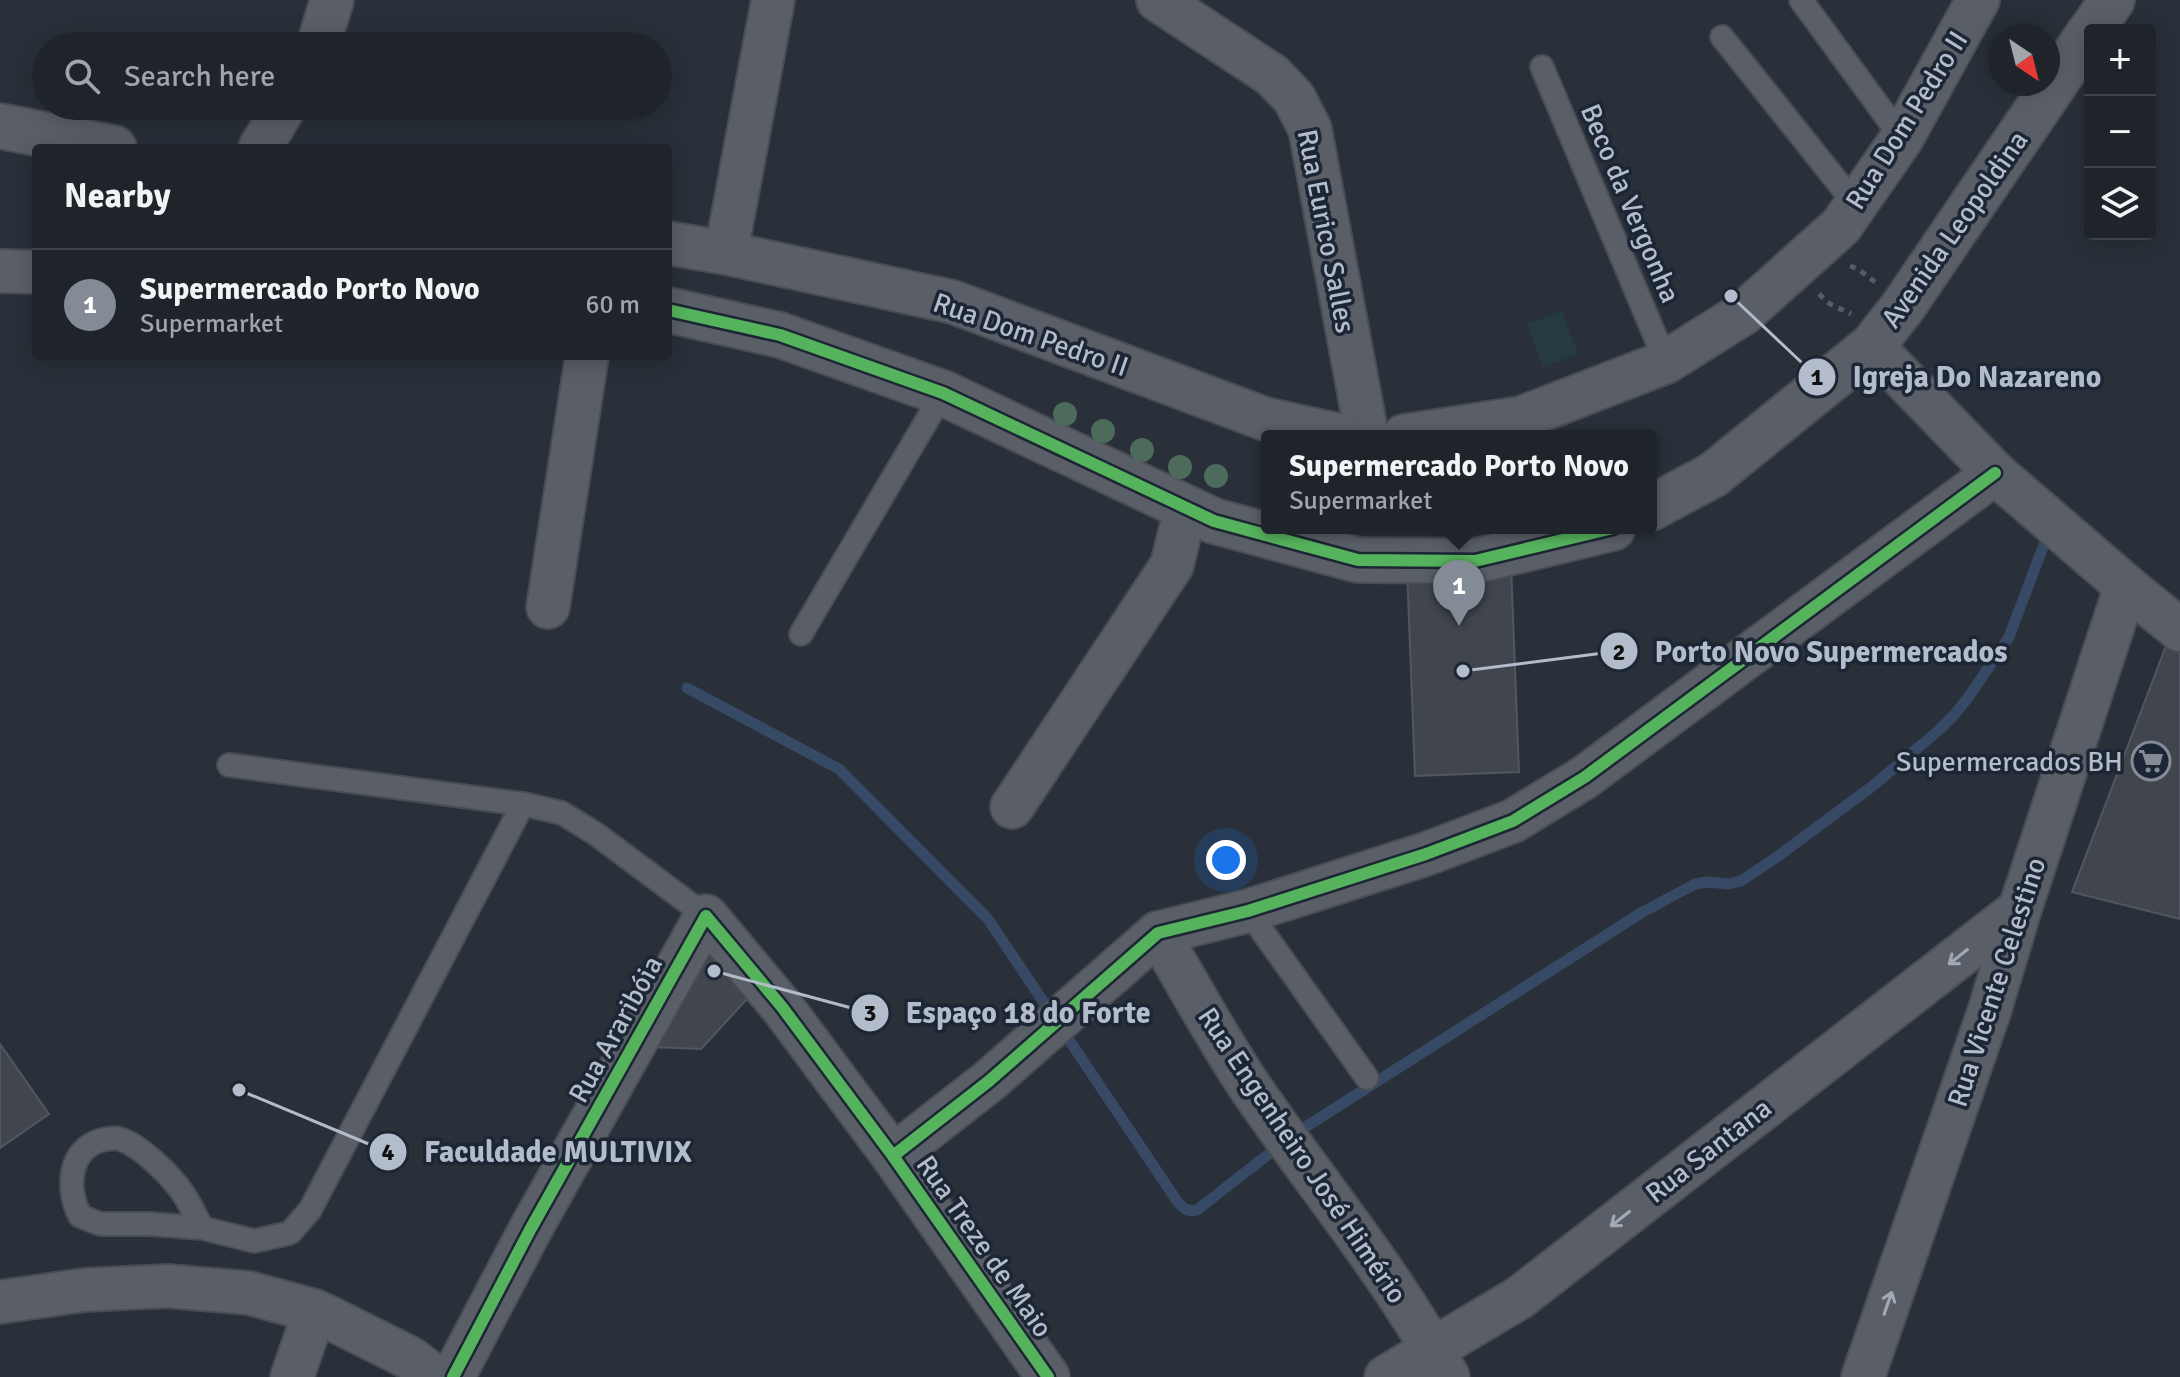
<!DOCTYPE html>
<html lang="en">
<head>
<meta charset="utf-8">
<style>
	:root { --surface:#1f242b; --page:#2c3037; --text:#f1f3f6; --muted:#a1a4a9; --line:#3c4147; --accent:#838b97 }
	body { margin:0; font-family:Signika,sans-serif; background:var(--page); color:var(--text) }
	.controls { position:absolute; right:24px; top:24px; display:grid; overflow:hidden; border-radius:8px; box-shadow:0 4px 20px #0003 }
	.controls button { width:72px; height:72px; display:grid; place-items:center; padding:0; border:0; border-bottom:2px solid var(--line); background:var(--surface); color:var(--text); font:40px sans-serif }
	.compass { position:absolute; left:1988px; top:24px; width:72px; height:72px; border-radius:50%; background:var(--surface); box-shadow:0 4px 20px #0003; rotate:145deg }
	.you { position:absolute; left:1226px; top:860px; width:28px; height:28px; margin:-20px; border:6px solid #fff; border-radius:50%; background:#1a73e8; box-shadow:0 0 0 12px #1a73e833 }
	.badge { display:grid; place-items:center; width:52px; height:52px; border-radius:50%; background:var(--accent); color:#fff; font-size:26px; font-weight:700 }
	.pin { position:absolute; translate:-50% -66px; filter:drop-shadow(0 2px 4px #0008) }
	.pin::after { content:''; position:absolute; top:42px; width:28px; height:24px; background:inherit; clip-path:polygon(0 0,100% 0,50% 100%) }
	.popup { position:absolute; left:1261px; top:430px; width:396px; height:104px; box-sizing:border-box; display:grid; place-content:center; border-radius:8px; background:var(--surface); filter:drop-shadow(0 2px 6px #0005); font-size:26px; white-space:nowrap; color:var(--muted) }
	.popup b { font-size:30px; color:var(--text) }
	.popup::after { content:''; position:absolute; left:50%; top:100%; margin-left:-16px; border:16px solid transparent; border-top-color:var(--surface) }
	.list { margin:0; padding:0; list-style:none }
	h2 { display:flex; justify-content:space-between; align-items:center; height:104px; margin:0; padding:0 32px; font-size:34px }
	h2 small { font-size:26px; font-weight:400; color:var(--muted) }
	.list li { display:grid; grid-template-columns:52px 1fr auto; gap:24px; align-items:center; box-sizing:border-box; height:112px; padding:0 32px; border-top:2px solid var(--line) }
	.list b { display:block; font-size:30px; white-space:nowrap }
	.list p { margin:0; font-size:26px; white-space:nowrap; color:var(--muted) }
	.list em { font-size:26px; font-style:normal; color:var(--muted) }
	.icon { flex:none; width:44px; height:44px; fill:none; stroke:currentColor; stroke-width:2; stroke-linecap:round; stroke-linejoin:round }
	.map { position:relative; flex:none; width:2180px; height:1377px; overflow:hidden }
	.search { position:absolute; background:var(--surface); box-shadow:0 4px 20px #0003; left:32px; top:32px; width:640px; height:88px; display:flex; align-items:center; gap:20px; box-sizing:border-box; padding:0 28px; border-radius:44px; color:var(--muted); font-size:30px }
	.panel { position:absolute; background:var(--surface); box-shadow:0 4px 20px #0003; left:32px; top:144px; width:640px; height:216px; border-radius:8px }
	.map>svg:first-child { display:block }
</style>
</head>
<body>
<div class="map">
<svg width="2180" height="1377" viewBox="0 0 2180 1377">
	<rect width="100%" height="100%" fill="#293039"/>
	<path fill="#263b3f" d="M1562 311 1578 354 1543 367 1527 324Z"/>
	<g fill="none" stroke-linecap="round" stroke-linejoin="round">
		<path stroke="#364965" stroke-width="11" d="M687 688 839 769 988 919 1177 1201C1184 1209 1187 1212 1197 1210L1293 1135 1641 913 1695 884 1707 882 1728 884 1741 881 1774 859 1870 788 1938 731 1955 714 1970 695 2009 637 2046 539"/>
	</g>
	<g fill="#41464e" stroke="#515760" stroke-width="2">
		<path d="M1511 565 1519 772 1415 776 1407 569Z"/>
		<path d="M2174 625 2180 630V919L2072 892Z"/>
		<path d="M714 945 748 998 701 1049 653 1047Z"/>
		<path d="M0 1044 49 1114 0 1148Z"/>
	</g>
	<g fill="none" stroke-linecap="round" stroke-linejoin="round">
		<g stroke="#484c53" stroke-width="26">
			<g id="service">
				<path d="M1801 0 1902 138"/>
				<path d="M1722 37 1856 205"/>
				<path d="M1542 67 1666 362"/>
				<path d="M801 634 943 393"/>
				<path d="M229 765 523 804 562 813 596 834 706 916"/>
				<path d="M1248 911 1367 1078"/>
				<path d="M202 1228C196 1217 191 1205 184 1195 172 1176 141 1146 120 1139 113 1137 109 1139 102 1140 68 1149 66 1190 80 1216L100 1224H150L202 1228 254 1241 290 1233 310 1210 523 804"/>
			</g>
		</g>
		<g stroke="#484c53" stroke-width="46">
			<g id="minor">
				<path d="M1158 0 1272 75 1294 98 1310 129 1367 436"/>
				<path d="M318 46 332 0"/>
				<path d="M260 148 285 106"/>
				<path d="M668 243 726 253 953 302 1265 419 1342 436"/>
				<path d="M726 253 773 0"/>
				<path d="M0 271 36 272"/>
				<path d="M1872 346 1995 473 2126 586 2180 630"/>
				<path d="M1404 436 1521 418 1666 362 1744 313 1841 226 1902 138 1978 0"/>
				<path d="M548 607 587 356"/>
				<path d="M1012 807 1172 565 1186 507"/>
				<path d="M1158 933C1189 985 1218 1040 1252 1090 1317 1185 1393 1275 1448 1377"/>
				<path d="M893 1156 989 1081 1158 933 1248 911 1426 854 1513 821 1585 777 1995 473"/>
				<path d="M0 1302 84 1290 168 1286 249 1293 315 1311 330 1318 410 1358 435 1377"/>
				<path d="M292 1377 315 1311"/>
				<path d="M453 1377 530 1230 706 916 782 1007 893 1156 1048 1377"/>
				<path d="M1386 1377 1519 1298 2020 909"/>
				<path d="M1863 1377 1990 1009 2020 909 2126 586"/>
			</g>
		</g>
		<g stroke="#484c53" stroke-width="48">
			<g id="tertiary">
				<path d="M2092 30 2112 0"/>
				<path d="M0 126 114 148"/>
				<path d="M668 310 780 335 943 393 1214 521 1358 560 1475 561 1613 528"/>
				<path d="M1651 508 1713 475 1872 346 1902 308 2090 32"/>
			</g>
		</g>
		<g stroke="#575d64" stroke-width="5" stroke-dasharray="6 6" stroke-linecap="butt">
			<path d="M1850 266 1858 269 1875 282"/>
			<path d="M1819 294 1830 304 1851 314"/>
		</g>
		<use href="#service" stroke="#5a5e66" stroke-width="22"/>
		<use href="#minor" stroke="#5a5e66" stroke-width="42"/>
		<use href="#tertiary" stroke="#5a5e66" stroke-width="44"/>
		<g stroke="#1c2634" stroke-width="17">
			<g id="cycleway">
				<path d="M668 310 780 335 943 393 1214 521 1358 560 1475 561 1613 528"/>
				<path d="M893 1156 989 1081 1158 933 1248 911 1426 854 1513 821 1585 777 1995 473"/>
				<path d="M453 1377 530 1230 706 916 782 1007 893 1156 1048 1377"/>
			</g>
		</g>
		<use href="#cycleway" stroke="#56b35d" stroke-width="12"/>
	</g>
	<g fill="#4c6b5a">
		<circle cx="1065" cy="414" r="12"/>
		<circle cx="1103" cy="431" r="12"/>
		<circle cx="1142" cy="450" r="12"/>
		<circle cx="1180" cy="467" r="12"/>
		<circle cx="1216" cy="476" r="12"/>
	</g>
	<defs><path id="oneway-shaft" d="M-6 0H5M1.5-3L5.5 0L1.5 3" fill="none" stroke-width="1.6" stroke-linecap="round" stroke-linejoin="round" transform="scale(2)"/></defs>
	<g stroke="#a1a9b6">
		<use href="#oneway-shaft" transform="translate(1958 957) rotate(142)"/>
		<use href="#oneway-shaft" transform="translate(1620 1219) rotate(142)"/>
		<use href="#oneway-shaft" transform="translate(1888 1303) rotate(-71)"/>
	</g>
	<defs>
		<g id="supermarket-ring" transform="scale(2)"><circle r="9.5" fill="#1c2634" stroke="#838b97" stroke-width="1.5"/><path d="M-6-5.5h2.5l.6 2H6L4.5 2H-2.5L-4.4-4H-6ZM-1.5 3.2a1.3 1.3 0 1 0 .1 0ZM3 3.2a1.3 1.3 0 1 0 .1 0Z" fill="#838b97"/></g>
	</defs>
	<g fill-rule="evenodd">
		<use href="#supermarket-ring" x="2151" y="761"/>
	</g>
	<g text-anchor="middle" stroke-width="7" stroke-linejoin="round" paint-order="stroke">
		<g font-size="28" fill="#b3bcca" stroke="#1c2634">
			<text transform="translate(1906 120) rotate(-58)" y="10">Rua Dom Pedro II</text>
			<text transform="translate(1631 203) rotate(67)" y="10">Beco da Vergonha</text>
			<text transform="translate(1954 229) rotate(-55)" y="10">Avenida Leopoldina</text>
			<text transform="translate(1327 231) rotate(79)" y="10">Rua Eurico Salles</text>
			<text transform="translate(1031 334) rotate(19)" y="10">Rua Dom Pedro II</text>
			<text transform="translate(1996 982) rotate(-72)" y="10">Rua Vicente Celestino</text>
			<text transform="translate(615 1029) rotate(-61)" y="10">Rua Araribóia</text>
			<text transform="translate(1708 1150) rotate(-38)" y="10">Rua Santana</text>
			<text transform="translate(1303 1155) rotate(56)" y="10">Rua Engenheiro José Himério</text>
			<text transform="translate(985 1246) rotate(55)" y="10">Rua Treze de Maio</text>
		</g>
		<g font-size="28" fill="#b3bcca" stroke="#1c2634" text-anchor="end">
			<text x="2123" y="771">Supermercados BH</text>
		</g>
	</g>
	<path fill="none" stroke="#b3bcca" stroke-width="3" d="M1731 296L1817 377M1463 671L1619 651M714 971L870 1013M239 1090L388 1152"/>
	<g fill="#b3bcca" stroke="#1c2634" stroke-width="3">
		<circle cx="1731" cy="296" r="8"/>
		<circle cx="1463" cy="671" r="8"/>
		<circle cx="714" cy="971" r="8"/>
		<circle cx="239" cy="1090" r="8"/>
		<circle cx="1817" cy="377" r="20"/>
		<circle cx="1619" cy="651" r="20"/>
		<circle cx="870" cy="1013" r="20"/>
		<circle cx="388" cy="1152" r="20"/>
	</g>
	<g font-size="24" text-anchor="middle" font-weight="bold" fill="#111">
		<text x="1817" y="385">1</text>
		<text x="1619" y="660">2</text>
		<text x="870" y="1021">3</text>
		<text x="388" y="1160">4</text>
	</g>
	<g font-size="30" text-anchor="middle" font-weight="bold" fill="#b3bcca" stroke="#1c2634" stroke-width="7" stroke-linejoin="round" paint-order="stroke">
		<text x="1977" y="387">Igreja Do Nazareno</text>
		<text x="1831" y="662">Porto Novo Supermercados</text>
		<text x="1028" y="1023">Espaço 18 do Forte</text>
		<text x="558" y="1162">Faculdade MULTIVIX</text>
	</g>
</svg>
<div class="controls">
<button>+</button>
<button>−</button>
<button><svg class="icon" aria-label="layers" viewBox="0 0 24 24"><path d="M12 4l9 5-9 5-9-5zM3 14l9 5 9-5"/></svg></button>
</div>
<svg class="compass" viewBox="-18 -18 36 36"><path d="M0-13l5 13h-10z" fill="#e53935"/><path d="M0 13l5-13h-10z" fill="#a1a4a9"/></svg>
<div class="you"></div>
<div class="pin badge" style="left:1459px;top:626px">1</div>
<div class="popup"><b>Supermercado Porto Novo</b>Supermarket</div>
<div class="search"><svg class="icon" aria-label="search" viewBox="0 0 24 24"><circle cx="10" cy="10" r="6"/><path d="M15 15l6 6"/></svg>Search here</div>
<section class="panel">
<h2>Nearby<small></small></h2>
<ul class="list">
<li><span class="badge">1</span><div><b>Supermercado Porto Novo</b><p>Supermarket</p></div><em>60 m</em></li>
</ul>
</section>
</div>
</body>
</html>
